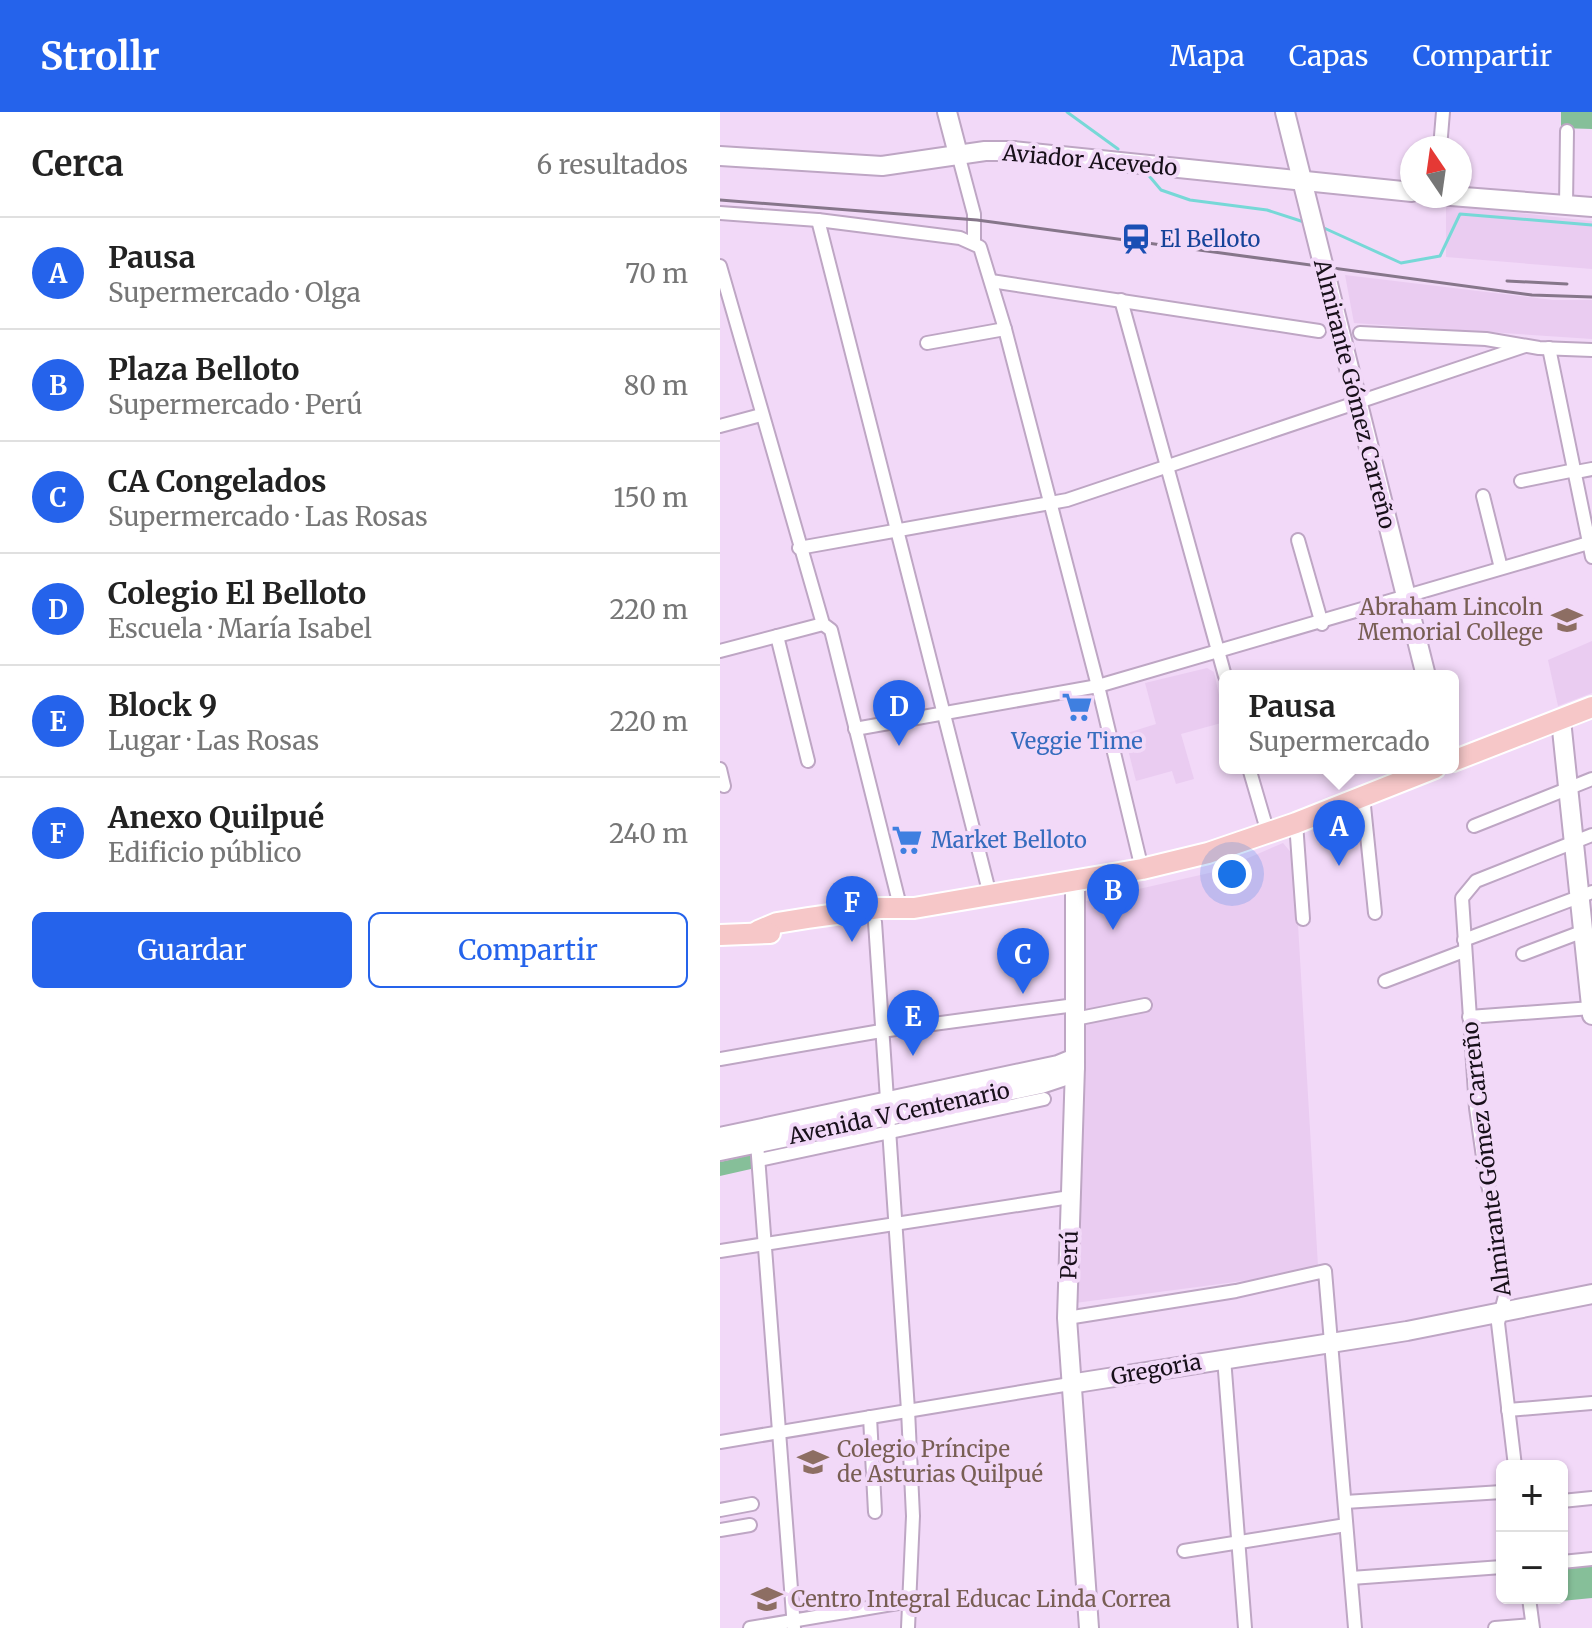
<!DOCTYPE html>
<html lang="es">
<head>
<meta charset="utf-8">
<style>
	:root { --surface:#fff; --page:#f6f6f6; --text:#222; --muted:#767676; --line:#e0e0e0; --accent:#2563eb }
	body { margin:0; font-family:Merriweather,serif; background:var(--page); color:var(--text) }
	.controls { position:absolute; right:24px; bottom:24px; display:grid; overflow:hidden; border-radius:12px; box-shadow:0 2px 6px #0004 }
	.controls button { width:72px; height:72px; display:grid; place-items:center; padding:0; border:0; border-bottom:2px solid var(--line); background:var(--surface); color:var(--text); font:40px sans-serif }
	.compass { position:absolute; left:680px; top:24px; width:72px; height:72px; border-radius:50%; background:var(--surface); box-shadow:0 2px 6px #0004; rotate:347deg }
	.you { position:absolute; left:512px; top:762px; width:28px; height:28px; margin:-20px; border:6px solid #fff; border-radius:50%; background:#1a73e8; box-shadow:0 0 0 12px #1a73e833 }
	.badge { display:grid; place-items:center; width:52px; height:52px; border-radius:50%; background:var(--accent); color:#fff; font-size:26px; font-weight:700 }
	.pin { position:absolute; translate:-50% -66px; filter:drop-shadow(0 2px 4px #0008) }
	.pin::after { content:''; position:absolute; top:42px; width:28px; height:24px; background:inherit; clip-path:polygon(0 0,100% 0,50% 100%) }
	.popup { position:absolute; left:499px; top:558px; width:240px; height:104px; box-sizing:border-box; display:grid; place-content:center; border-radius:12px; background:var(--surface); filter:drop-shadow(0 2px 6px #0005); font-size:26px; white-space:nowrap; color:var(--muted) }
	.popup b { font-size:30px; color:var(--text) }
	.popup::after { content:''; position:absolute; left:50%; top:100%; margin-left:-16px; border:16px solid transparent; border-top-color:var(--surface) }
	.list { margin:0; padding:0; list-style:none }
	h2 { display:flex; justify-content:space-between; align-items:center; height:104px; margin:0; padding:0 32px; font-size:34px }
	h2 small { font-size:26px; font-weight:400; color:var(--muted) }
	.list li { display:grid; grid-template-columns:52px 1fr auto; gap:24px; align-items:center; box-sizing:border-box; height:112px; padding:0 32px; border-top:2px solid var(--line) }
	.list b { display:block; font-size:30px; white-space:nowrap }
	.list p { margin:0; font-size:26px; white-space:nowrap; color:var(--muted) }
	.list em { font-size:26px; font-style:normal; color:var(--muted) }
	.actions { display:flex; gap:16px; padding:24px 32px }
	.actions a { flex:1; padding:18px 0; border:2px solid var(--accent); border-radius:12px; text-align:center; font-size:28px; color:var(--accent) }
	.actions .main { background:var(--accent); color:#fff }
	.map { position:relative; flex:none; width:872px; height:1516px; overflow:hidden }
	header { display:flex; align-items:center; gap:48px; box-sizing:border-box; height:112px; padding:0 40px; background:var(--accent); color:#fff }
	header strong { font-size:38px }
	nav { display:flex; gap:44px; margin-inline-start:auto; font-size:28px }
	main { display:flex }
	aside { flex:1; background:var(--surface) }
	.map>svg:first-child { display:block }
</style>
</head>
<body>
<header>
<strong>Strollr</strong>
<nav><a>Mapa</a><a>Capas</a><a>Compartir</a></nav>
</header>
<main>
<aside>
<h2>Cerca<small>6 resultados</small></h2>
<ul class="list">
<li><span class="badge">A</span><div><b>Pausa</b><p>Supermercado · Olga</p></div><em>70 m</em></li>
<li><span class="badge">B</span><div><b>Plaza Belloto</b><p>Supermercado · Perú</p></div><em>80 m</em></li>
<li><span class="badge">C</span><div><b>CA Congelados</b><p>Supermercado · Las Rosas</p></div><em>150 m</em></li>
<li><span class="badge">D</span><div><b>Colegio El Belloto</b><p>Escuela · María Isabel</p></div><em>220 m</em></li>
<li><span class="badge">E</span><div><b>Block 9</b><p>Lugar · Las Rosas</p></div><em>220 m</em></li>
<li><span class="badge">F</span><div><b>Anexo Quilpué</b><p>Edificio público</p></div><em>240 m</em></li>
</ul>
<div class="actions"><a class="main">Guardar</a><a>Compartir</a></div>
</aside>
<div class="map">
<svg width="872" height="1516" viewBox="0 0 872 1516">
	<rect width="100%" height="100%" fill="#f2d9f8"/>
	<g fill="#eaccf1">
		<path d="M726 93 872 109V157L726 145Z"/>
		<path d="M625 163 833 188H872V227L634 211Z"/>
		<path d="M872 529V581L838 594 828 548Z"/>
		<path d="M487 556 494 560 505 610 461 622 474 667 456 672 452 659 416 669 404 622 436 612 425 571Z"/>
		<path d="M563 731 574 744 598 1154 538 1167 355 1191 366 789 498 759Z"/>
	</g>
	<g fill="#86bf99">
		<path d="M841 0H872V17L841 16Z"/>
		<path d="M31 1043V1057L0 1064V1050Z"/>
		<path d="M872 1454V1486L821 1491V1486H842V1457Z"/>
	</g>
	<g fill="none" stroke-linecap="round" stroke-linejoin="round">
		<g stroke="#77d8d7" stroke-width="3">
			<path d="M347 0 398 37"/>
			<path d="M425 59 441 78 470 88 547 98 584 110"/>
			<path d="M604 116 681 151 720 144 740 102 872 113"/>
		</g>
		<g stroke="#bea6c4" stroke-width="16">
			<g id="street">
				<path d="M720 36 723 0"/>
				<path d="M238 42 254 102V131"/>
				<path d="M846 93 847 19"/>
				<path d="M0 101 98 108 240 126 260 135 285 217 378 574 422 757"/>
				<path d="M98 108 270 783"/>
				<path d="M0 154 103 512 111 518 181 798"/>
				<path d="M271 169 599 219"/>
				<path d="M401 188 505 564"/>
				<path d="M640 221 766 227 819 236 872 238"/>
				<path d="M207 231 285 217"/>
				<path d="M829 236 872 445"/>
				<path d="M0 314 41 303"/>
				<path d="M856 360 872 357"/>
				<path d="M801 369 855 358"/>
				<path d="M763 384 781 456"/>
				<path d="M578 428 602 512"/>
				<path d="M79 436 347 388 805 234"/>
				<path d="M57 524 88 649"/>
				<path d="M0 539 103 512"/>
				<path d="M135 617 378 574 872 430"/>
				<path d="M529 656 548 721"/>
				<path d="M0 657 4 674"/>
				<path d="M643 684 655 801"/>
				<path d="M576 711 583 807"/>
				<path d="M754 714 872 667"/>
				<path d="M155 810 188 1298 193 1404 188 1516"/>
				<path d="M744 828 872 780"/>
				<path d="M803 842 864 819"/>
				<path d="M665 869 744 839"/>
				<path d="M749 905 872 896"/>
				<path d="M355 907 425 893"/>
				<path d="M0 947 161 919 355 893"/>
				<path d="M37 1031 74 1516"/>
				<path d="M39 1048 324 987"/>
				<path d="M0 1139 350 1085"/>
				<path d="M347 1206 516 1179 605 1159 635 1516"/>
				<path d="M504 1246 525 1516"/>
				<path d="M788 1298 872 1291"/>
				<path d="M150 1305 155 1400"/>
				<path d="M0 1330 350 1272"/>
				<path d="M795 1354 778 1211 785 1184 777 1106 766 1066 756 996 742 786 756 769 872 723"/>
				<path d="M842 1389 872 1386"/>
				<path d="M625 1390 782 1380"/>
				<path d="M0 1398 32 1392"/>
				<path d="M0 1418 30 1413"/>
				<path d="M464 1439 626 1413"/>
				<path d="M842 1450 872 1447"/>
				<path d="M631 1466 782 1455"/>
				<path d="M809 1486 813 1516"/>
				<path d="M30 1516 190 1489"/>
				<path d="M775 1516 812 1513"/>
			</g>
		</g>
		<g stroke="#bea6c4" stroke-width="22">
			<g id="secondary">
				<path d="M227 0 238 42"/>
				<path d="M565 0 706 564"/>
				<path d="M0 44 162 54 265 39H294L692 80"/>
				<path d="M731 84 872 95"/>
				<path d="M841 608 872 903"/>
				<path d="M355 769V955L347 1206 369 1516"/>
				<path d="M0 1025 338 953 355 946"/>
				<path d="M0 1039 321 972 342 965 355 955"/>
				<path d="M350 1272 687 1219 872 1182"/>
			</g>
		</g>
		<g stroke="#fff" stroke-width="24">
			<g id="primary">
				<path d="M733 649 872 595"/>
				<path d="M38 819 57 811 88 806 159 796H194L422 757 488 741 576 711 715 656"/>
				<path d="M0 823 50 821"/>
			</g>
		</g>
		<use href="#street" stroke="#fff" stroke-width="12"/>
		<use href="#secondary" stroke="#fff" stroke-width="18"/>
		<use href="#primary" stroke="#f6c7c8" stroke-width="20"/>
		<g stroke="#86768a" stroke-width="3">
			<path d="M0 88 257 108 812 183 872 185"/>
			<path d="M787 169 847 172"/>
		</g>
	</g>
	<defs>
		<g id="station-bare" transform="scale(2.4)"><path d="M-3-6H3Q5-6 5-4V2Q5 4 3 4L4.5 6H3L1.5 4h-3L-3 6H-4.5L-3 4Q-5 4-5 2V-4Q-5-6-3-6ZM-3.5-4v3h7v-3ZM-3.5 1v1.5H-2V1ZM2 1v1.5H3.5V1Z" fill="#1a4fb4" stroke="#f2d9f8" stroke-width="2.5" paint-order="stroke"/></g>
		<g id="school-bare" transform="scale(2.4)"><path d="M0-5L7-2L0 1L-7-2ZM-4 1L0 2.5L4 1V4Q0 6-4 4Z" fill="#8d6e63" stroke="#f2d9f8" stroke-width="2.5" paint-order="stroke"/></g>
		<g id="supermarket-bare" transform="scale(2.4)"><path d="M-6-5.5h2.5l.6 2H6L4.5 2H-2.5L-4.4-4H-6ZM-1.5 3.2a1.3 1.3 0 1 0 .1 0ZM3 3.2a1.3 1.3 0 1 0 .1 0Z" fill="#3f7fe0" stroke="#f2d9f8" stroke-width="2.5" paint-order="stroke"/></g>
	</defs>
	<g fill-rule="evenodd">
		<use href="#station-bare" x="416" y="127"/>
		<use href="#school-bare" x="847" y="508"/>
		<use href="#supermarket-bare" x="357" y="595"/>
		<use href="#supermarket-bare" x="187" y="728"/>
		<use href="#school-bare" x="93" y="1350"/>
		<use href="#school-bare" x="47" y="1487"/>
	</g>
	<g text-anchor="middle" stroke-width="8" stroke-linejoin="round" paint-order="stroke">
		<g font-size="22" fill="#18101a" stroke="#f2d9f8">
			<text transform="translate(370 48) rotate(5)" y="8">Aviador Acevedo</text>
			<text transform="translate(635 282) rotate(76)" y="8">Almirante Gómez Carreño</text>
			<text transform="translate(179 1001) rotate(-12)" y="8">Avenida V Centenario</text>
			<text transform="translate(766 1047) rotate(-97)" y="8">Almirante Gómez Carreño</text>
			<text transform="translate(349 1143) rotate(-88)" y="8">Perú</text>
			<text transform="translate(436 1257) rotate(-10)" y="8">Gregoria</text>
		</g>
		<g font-size="22" fill="#164399" stroke="#f2d9f8" text-anchor="start">
			<text x="440" y="135">El Belloto</text>
		</g>
		<g font-size="22" fill="#785e54" stroke="#f2d9f8" text-anchor="start">
			<text x="823" y="503" text-anchor="end">Abraham Lincoln<tspan x="823" dy="25">Memorial College</tspan></text>
			<text x="117" y="1345">Colegio Príncipe<tspan x="117" dy="25">de Asturias Quilpué</tspan></text>
			<text x="71" y="1495">Centro Integral Educac Linda Correa</text>
		</g>
		<g font-size="22" fill="#366cbe" stroke="#f2d9f8">
			<text x="357" y="637">Veggie Time</text>
			<text x="211" y="736" text-anchor="start">Market Belloto</text>
		</g>
	</g>
</svg>
<div class="controls">
<button>+</button>
<button>−</button>
</div>
<svg class="compass" viewBox="-18 -18 36 36"><path d="M0-13l5 13h-10z" fill="#e53935"/><path d="M0 13l5-13h-10z" fill="#767676"/></svg>
<div class="you"></div>
<div class="pin badge" style="left:619px;top:754px">A</div>
<div class="popup"><b>Pausa</b>Supermercado</div>
<div class="pin badge" style="left:393px;top:818px">B</div>
<div class="pin badge" style="left:303px;top:882px">C</div>
<div class="pin badge" style="left:179px;top:634px">D</div>
<div class="pin badge" style="left:193px;top:944px">E</div>
<div class="pin badge" style="left:132px;top:830px">F</div>
</div>
</main>
</body>
</html>
